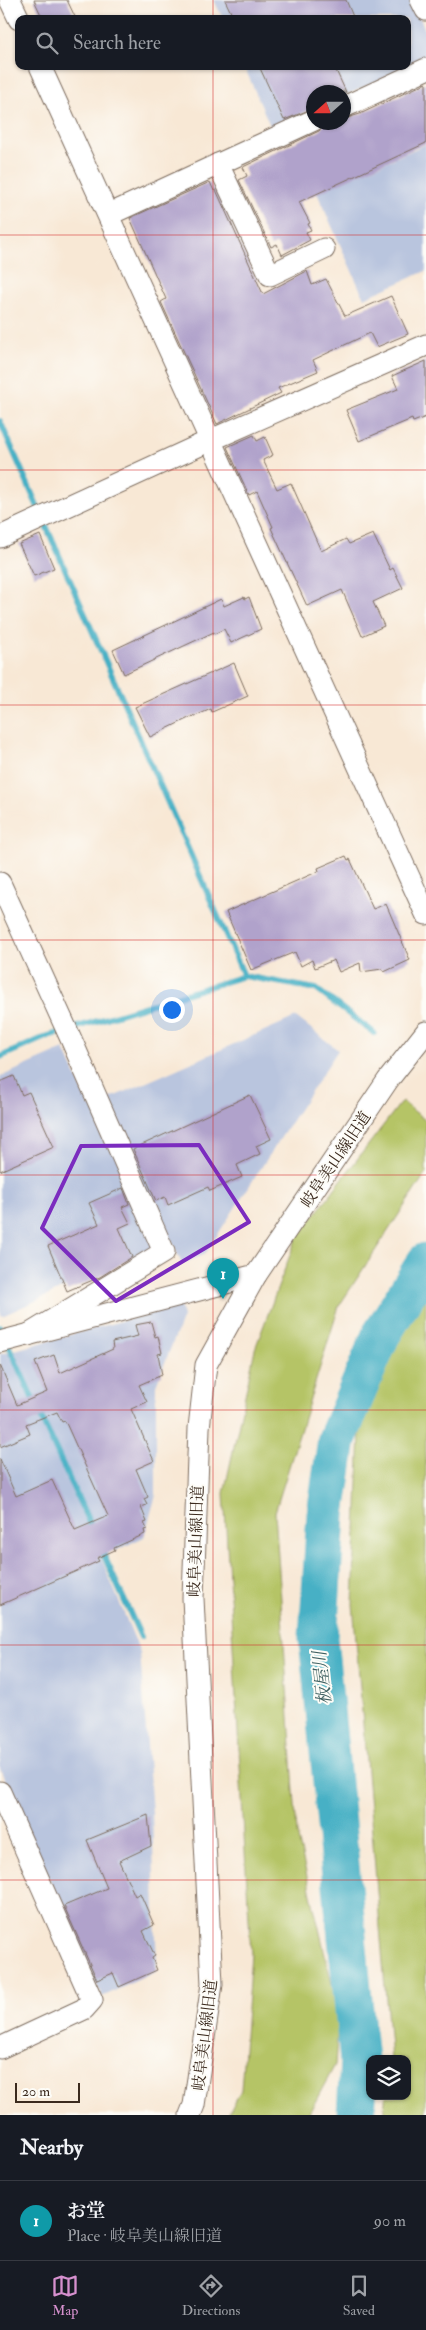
<!DOCTYPE html>
<html lang="en">
<head>
<meta charset="utf-8">
<style>
	:root { --surface:#171b24; --page:#242831; --text:#f1f3f6; --muted:#9ea1a6; --line:#363941; --accent:#d690ce }
	body { margin:0; font-family:"IM FELL Double Pica","Noto Serif JP",serif; background:var(--page); color:var(--text) }
	.controls { position:absolute; right:15px; bottom:15px; display:grid; overflow:hidden; border-radius:10px; box-shadow:0 1px 4px #0004 }
	.controls button { width:45px; height:45px; display:grid; place-items:center; padding:0; border:0; border-bottom:1px solid var(--line); background:var(--surface); color:var(--text); font:25px sans-serif }
	.compass { position:absolute; left:306px; top:85px; width:45px; height:45px; border-radius:50%; background:var(--surface); box-shadow:0 1px 4px #0004; rotate:249deg }
	.scale { position:absolute; left:15px; bottom:12px; width:65px; box-sizing:border-box; padding-left:5px; border:2px solid #3b2a1e; border-top:0; font-size:14px; line-height:18px; white-space:nowrap; color:#3b2a1e; -webkit-text-stroke:4px #fdfcf7; paint-order:stroke }
	.you { position:absolute; left:171px; top:1009px; width:18px; height:18px; margin:-12px; border:4px solid #fff; border-radius:50%; background:#1a73e8; box-shadow:0 0 0 8px #1a73e833 }
	.badge { display:grid; place-items:center; width:32px; height:32px; border-radius:50%; background:var(--accent); color:#fff; font-size:16px; font-weight:700 }
	.pin { position:absolute; translate:-50% -41px; filter:drop-shadow(0 1px 2px #0008) }
	.pin::after { content:''; position:absolute; top:26px; width:18px; height:15px; background:inherit; clip-path:polygon(0 0,100% 0,50% 100%) }
	.list { margin:0; padding:0; list-style:none }
	h2 { display:flex; justify-content:space-between; align-items:center; height:65px; margin:0; padding:0 20px; font-size:21px }
	h2 small { font-size:16px; font-weight:400; color:var(--muted) }
	.list li { display:grid; grid-template-columns:32px 1fr auto; gap:15px; align-items:center; box-sizing:border-box; height:80px; padding:0 20px; border-top:1px solid var(--line) }
	.list b { display:block; font-size:19px; white-space:nowrap }
	.list p { margin:0; font-size:16px; white-space:nowrap; color:var(--muted) }
	.list em { font-size:16px; font-style:normal; color:var(--muted) }
	.icon { flex:none; width:28px; height:28px; fill:none; stroke:currentColor; stroke-width:2; stroke-linecap:round; stroke-linejoin:round }
	.map { position:relative; flex:none; width:426px; height:2115px; overflow:hidden }
	.search { position:absolute; background:var(--surface); box-shadow:0 1px 4px #0004; left:15px; right:15px; top:15px; height:55px; display:flex; align-items:center; gap:12px; box-sizing:border-box; padding:0 18px; border-radius:10px; color:var(--muted); font-size:19px }
	.sheet { height:145px; background:var(--surface) }
	nav { display:flex; justify-content:space-around; align-items:center; box-sizing:border-box; height:70px; border-top:1px solid var(--line); background:var(--surface); font-size:14px; color:var(--muted) }
	nav a { display:grid; justify-items:center; gap:2px }
	nav .on { color:var(--accent) }
	.map>svg:first-child { display:block }
</style>
</head>
<body>
<div class="map">
<svg width="426" height="2115" viewBox="0 0 426 2115">
	<rect width="100%" height="100%" fill="#fdfcf7"/>
	<filter id="ink" filterUnits="userSpaceOnUse"><feTurbulence type="fractalNoise" baseFrequency=".02" numOctaves="2"/><feDisplacementMap in="SourceGraphic" scale="10" xChannelSelector="R" yChannelSelector="G"/><feConvolveMatrix kernelMatrix="1 2 1 2 8 2 1 2 1" color-interpolation-filters="sRGB"/></filter>
	<filter id="wash" filterUnits="userSpaceOnUse"><feTurbulence type="fractalNoise" baseFrequency=".0096" numOctaves="4" result="noise"/><feDisplacementMap in="SourceGraphic" scale="20" xChannelSelector="R" yChannelSelector="G"/><feGaussianBlur stdDeviation="1.12" result="paint"/><feColorMatrix in="noise" values="0 0 0 0 0 0 0 0 0 0 0 0 0 0 0 0 0 1.4 0 .05"/><feComposite in="paint" operator="in"/></filter>
	<g filter="url(#wash)">
		<rect width="100%" height="100%" fill="#f8e8d5"/>
		<g fill="#b9c5de">
			<path d="M214 0H412L426 32V59L344 96V92H314L313 109 271 128 244 66H407V19H223Z"/>
			<path d="M426 144V271L364 298 317 193Z"/>
			<path d="M296 1017 338 1050 205 1254 182 1264 171 1240 2 1316 0 1312V1077L64 1049 90 1107Z"/>
			<path d="M180 1305 183 1317 156 1385V1495L144 1537 115 1551 102 1526 0 1568V1354Z"/>
			<path d="M92 1536 140 1652 152 1812 157 1971 102 1997 0 1769V1575Z"/>
		</g>
		<g fill="#b5c466" stroke="#787742">
			<path d="M402 1101 426 1121V1173L339 1306 275 1512 297 1834 339 2014 335 2065 308 2115H228L241 2090 251 1954 224 1493 255 1349 296 1239Z"/>
			<path d="M426 1288V2115H383L386 2096H407V2059H391L353 1604 360 1432 391 1346Z"/>
		</g>
		<g fill="none" stroke-linecap="round" stroke-linejoin="round">
			<g stroke="#46b0c5" stroke-width="6">
				<path d="M0 421 244 976"/>
				<path d="M0 1057 48 1036 244 976 316 989 374 1033"/>
				<path d="M0 1327 93 1531"/>
				<path d="M101 1549 141 1637"/>
			</g>
			<path stroke="#46b0c5" stroke-width="39" d="M356 2115 359 2061 318 1638 326 1514 337 1439 381 1335 426 1262"/>
		</g>
		<g id="blocks">
			<g fill="#b0a2cb">
				<path d="M34 0H67L76 19H43Z"/>
				<path d="M225 0H346L354 19H234Z"/>
				<path d="M259 66H334L346 92H314V108L284 120Z"/>
				<path d="M426 83V143L299 202 310 223 308 224 311 230 306 232 310 240 282 255 277 244 271 247 239 180 247 176 243 167 319 131 326 122H344V119L360 114Z"/>
				<path d="M210 182 214 191 216 190 263 294 307 271 312 285 326 279 345 316 391 296 408 334 377 347 370 333 313 360 318 371 278 388 281 393 217 424 161 302 166 299 130 218Z"/>
				<path d="M426 361V417L413 422 412 419 359 441 346 410 398 389 392 376Z"/>
				<path d="M254 435 257 441 265 437 273 455 263 460 277 489 291 483 321 551 346 539 349 544 373 534 390 570 393 568 403 588 373 602 384 626 362 636 342 590 307 606 271 528 273 527 257 491 249 495 227 447Z"/>
				<path d="M40 535 54 568 34 576 19 544Z"/>
				<path d="M244 597 245 599 249 597 261 629 231 643 224 629 214 634V632L124 674 113 650 221 599 224 606Z"/>
				<path d="M234 663 248 696 212 712 211 709 193 717V716L150 737 135 707Z"/>
				<path d="M346 856 348 860 350 859 373 909 386 904 410 960 384 972 382 969 361 972 360 963 339 972 334 960 315 968 312 960 301 966 295 952 251 970 226 912 319 871 318 868Z"/>
				<path d="M14 1076 22 1095 29 1092 54 1147 0 1171V1082Z"/>
				<path d="M250 1095 271 1139 256 1146 260 1154 237 1165 242 1177 210 1191 208 1187 168 1205 165 1197 156 1201 133 1149Z"/>
				<path d="M123 1188 129 1204 122 1207 130 1223 119 1228 132 1257 100 1277 67 1291 48 1246 99 1224 89 1203Z"/>
				<path d="M151 1322 155 1337 158 1336 162 1353 158 1354 162 1375 139 1385 147 1402 131 1409 154 1461 136 1469 148 1497 144 1499 147 1505 141 1507 147 1522 144 1523 147 1529 144 1530 145 1534 114 1548 115 1550 97 1558 99 1561 0 1605V1459L16 1496 52 1480 75 1530 108 1516 65 1421 62 1422 57 1412 26 1424 30 1434 0 1447V1365L17 1405 47 1392 35 1362 54 1355 60 1373 113 1349 112 1342 138 1336 135 1325Z"/>
				<path d="M148 1815 151 1846 119 1861 135 1896 140 1893 154 1925 143 1931 155 1956 152 1958 157 1970 119 1987 113 1973 97 1980 64 1906 107 1888 87 1840Z"/>
			</g>
		</g>
	</g>
	<g filter="url(#ink)">
		<use href="#blocks" fill-opacity="0" stroke="#7d6c5e" stroke-width="1"/>
		<g fill="none" stroke-linecap="round" stroke-linejoin="round">
			<g stroke="#7d6c5e" stroke-width="23">
				<g id="minor">
					<path d="M10 0 19 19"/>
					<path d="M421 0 426 10"/>
					<path d="M40 66 426 914"/>
					<path d="M344 107 426 69"/>
					<path d="M218 164 270 275 324 249"/>
					<path d="M107 212 119 210 314 120"/>
					<path d="M0 537 211 440 426 345"/>
					<path d="M0 883 71 1039 164 1252 28 1335"/>
					<path d="M0 1342 256 1275"/>
					<path d="M0 1792 92 2000 84 2009 0 2048"/>
					<path d="M190 2115 194 2105 212 1984 193 1598 199 1428 206 1365 256 1275 388 1080 426 1032"/>
				</g>
			</g>
			<use href="#minor" stroke="#fff" stroke-width="21"/>
		</g>
	</g>
	<path fill="none" stroke="#7b2cbf" stroke-width="4" stroke-linejoin="round" d="M199 1145 249 1222 116 1301 42 1228 81 1146Z"/>
	<path fill="none" stroke="#d62828" stroke-width="1" stroke-opacity="0.55" d="M213 0V19M213 66V2115M0 235H426M0 470H426M0 705H426M0 940H426M0 1175H426M0 1410H426M0 1645H426M0 1880H426"/>
	<g text-anchor="middle" stroke-width="4" stroke-linejoin="round" paint-order="stroke">
		<g font-size="16" fill="#3b2a1e" stroke="#fdfcf7">
			<text transform="translate(335 1159) rotate(-56)" y="6">岐阜美山線旧道</text>
			<text transform="translate(195 1541) rotate(-88)" y="6">岐阜美山線旧道</text>
			<text transform="translate(204 2035) rotate(-83)" y="6">岐阜美山線旧道</text>
		</g>
		<g font-size="18" font-style="italic" fill="#3f6061" stroke="#fdfcf7">
			<text transform="translate(322 1678) rotate(-96)" y="6">板屋川</text>
		</g>
	</g>
</svg>
<div class="controls">
<button><svg class="icon" aria-label="layers" viewBox="0 0 24 24"><path d="M12 4l9 5-9 5-9-5zM3 14l9 5 9-5"/></svg></button>
</div>
<svg class="compass" viewBox="-18 -18 36 36"><path d="M0-13l5 13h-10z" fill="#e53935"/><path d="M0 13l5-13h-10z" fill="#9ea1a6"/></svg>
<div class="scale">20 m</div>
<div class="you"></div>
<div class="pin badge" style="left:223px;top:1299px;background:#0f9aa8">1</div>
<div class="search"><svg class="icon" aria-label="search" viewBox="0 0 24 24"><circle cx="10" cy="10" r="6"/><path d="M15 15l6 6"/></svg>Search here</div>
</div>
<section class="sheet">
<h2>Nearby<small></small></h2>
<ul class="list">
<li><span class="badge" style="background:#0f9aa8">1</span><div><b>お堂</b><p>Place · 岐阜美山線旧道</p></div><em>90 m</em></li>
</ul>
</section>
<nav>
<a class="on"><svg class="icon" aria-label="map" viewBox="0 0 24 24"><path d="M3 6l6-2 6 2 6-2v14l-6 2-6-2-6 2zM9 4v14M15 6v14"/></svg>Map</a>
<a><svg class="icon" aria-label="directions" viewBox="0 0 24 24"><path d="M12 3l9 9-9 9-9-9zM9 14v-3h6M13 9l2 2-2 2"/></svg>Directions</a>
<a><svg class="icon" aria-label="saved" viewBox="0 0 24 24"><path d="M7 4h10v16l-5-4-5 4z"/></svg>Saved</a>
</nav>
</body>
</html>
